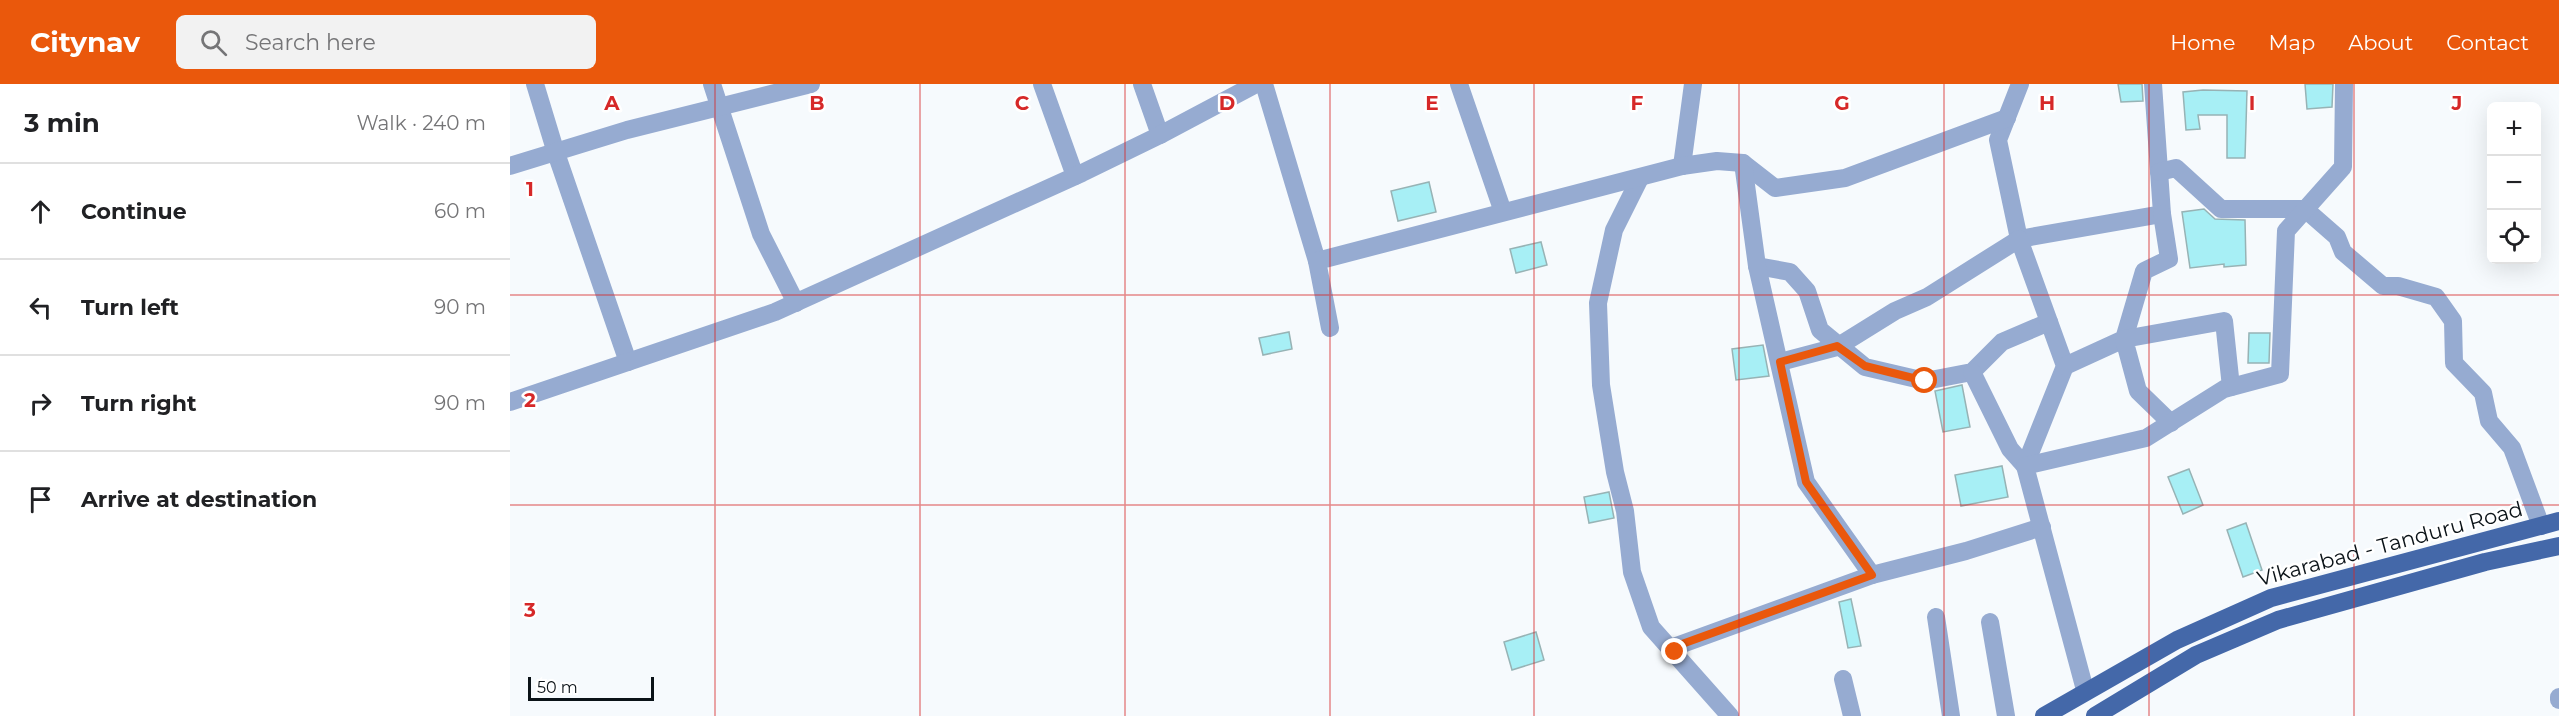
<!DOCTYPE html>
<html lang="en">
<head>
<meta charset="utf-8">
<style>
	:root { --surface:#fff; --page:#f2f2f2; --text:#202124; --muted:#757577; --line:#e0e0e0; --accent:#ea580c }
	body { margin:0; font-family:Montserrat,sans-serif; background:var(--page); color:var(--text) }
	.controls { position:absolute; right:18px; top:18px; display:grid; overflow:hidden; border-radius:9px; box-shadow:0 6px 24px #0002 }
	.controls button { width:54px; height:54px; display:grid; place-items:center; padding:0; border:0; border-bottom:2px solid var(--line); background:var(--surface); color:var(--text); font:30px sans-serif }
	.scale { position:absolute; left:18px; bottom:15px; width:126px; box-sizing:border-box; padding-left:6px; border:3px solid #0a1217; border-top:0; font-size:16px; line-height:21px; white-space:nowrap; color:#0a1217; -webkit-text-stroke:4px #fff; paint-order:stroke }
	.stop { position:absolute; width:18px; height:18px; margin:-14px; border:4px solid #ea580c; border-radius:50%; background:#fff }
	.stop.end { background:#ea580c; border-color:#fff; box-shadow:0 2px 6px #0008 }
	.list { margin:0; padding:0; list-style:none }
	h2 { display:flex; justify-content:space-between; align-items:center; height:78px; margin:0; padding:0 24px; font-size:26px }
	h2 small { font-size:20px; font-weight:400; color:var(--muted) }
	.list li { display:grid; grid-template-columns:39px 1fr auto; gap:18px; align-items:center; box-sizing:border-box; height:96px; padding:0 24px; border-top:2px solid var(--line) }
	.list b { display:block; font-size:22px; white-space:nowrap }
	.list em { font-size:20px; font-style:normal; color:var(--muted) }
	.icon { flex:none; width:33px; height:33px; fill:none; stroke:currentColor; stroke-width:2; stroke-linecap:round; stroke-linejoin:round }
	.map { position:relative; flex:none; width:2049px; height:632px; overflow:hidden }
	header { display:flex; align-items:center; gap:36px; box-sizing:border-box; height:84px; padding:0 30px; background:var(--accent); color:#fff }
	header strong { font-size:28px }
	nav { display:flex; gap:33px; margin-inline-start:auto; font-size:21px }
	.search { width:420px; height:54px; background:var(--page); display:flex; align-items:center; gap:15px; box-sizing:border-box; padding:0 21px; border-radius:9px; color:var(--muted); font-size:22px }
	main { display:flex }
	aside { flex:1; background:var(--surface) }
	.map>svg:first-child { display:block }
</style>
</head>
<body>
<header>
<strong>Citynav</strong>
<div class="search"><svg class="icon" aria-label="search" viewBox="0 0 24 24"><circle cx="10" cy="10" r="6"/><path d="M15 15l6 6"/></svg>Search here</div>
<nav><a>Home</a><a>Map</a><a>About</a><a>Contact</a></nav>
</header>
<main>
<aside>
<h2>3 min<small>Walk · 240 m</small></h2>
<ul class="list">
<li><svg class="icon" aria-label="ahead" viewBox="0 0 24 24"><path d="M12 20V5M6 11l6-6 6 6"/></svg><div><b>Continue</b></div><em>60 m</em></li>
<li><svg class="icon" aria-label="left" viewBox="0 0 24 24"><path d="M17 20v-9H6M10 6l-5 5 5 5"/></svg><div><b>Turn left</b></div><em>90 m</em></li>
<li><svg class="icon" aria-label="right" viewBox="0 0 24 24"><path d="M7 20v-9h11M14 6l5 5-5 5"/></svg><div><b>Turn right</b></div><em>90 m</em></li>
<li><svg class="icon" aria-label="arrive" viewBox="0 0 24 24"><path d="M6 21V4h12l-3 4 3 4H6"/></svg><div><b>Arrive at destination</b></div></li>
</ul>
</aside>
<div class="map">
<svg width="2049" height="632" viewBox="0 0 2049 632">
	<rect width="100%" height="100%" fill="#f6fafd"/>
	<g fill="#a7eff5" stroke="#97b3b5" stroke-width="1.5">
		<path d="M1608 0H1632L1633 17 1611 18Z"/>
		<path d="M1795 0H1823L1822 23 1797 25Z"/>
		<path d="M1693 6 1737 7 1735 74H1717V31H1688L1690 45 1676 46 1673 8Z"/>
		<path d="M919 98 926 128 888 137 881 107Z"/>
		<path d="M1694 125 1705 135 1735 136 1736 181 1714 183V180L1680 184 1672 128Z"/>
		<path d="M1031 158 1037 181 1006 189 1000 165Z"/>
		<path d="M779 248 782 265 753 271 749 254Z"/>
		<path d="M1739 249H1760L1759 279H1738Z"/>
		<path d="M1253 261 1259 292 1226 296 1222 265Z"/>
		<path d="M1452 301 1460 343 1433 348 1425 307Z"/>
		<path d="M1492 382 1498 413 1451 422 1445 391Z"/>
		<path d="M1679 385 1693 421 1673 430 1658 393Z"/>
		<path d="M1099 408 1104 434 1079 439 1074 413Z"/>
		<path d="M1736 439 1752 486 1733 493 1717 446Z"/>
		<path d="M1341 515 1351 562 1338 564 1329 518Z"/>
		<path d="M1026 548 1034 576 1002 586 994 558Z"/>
	</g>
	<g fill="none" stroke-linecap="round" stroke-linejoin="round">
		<g stroke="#96abd1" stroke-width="18">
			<path d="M25 0 46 69 118 278"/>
			<path d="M202 0 251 150 286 219"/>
			<path d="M532 0 565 92"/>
			<path d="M632 0 650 51"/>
			<path d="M754 0 807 177"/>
			<path d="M949 0 993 128"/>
			<path d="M1510 0 1488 56 1509 155 1652 130 1643 0"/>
			<path d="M0 82 117 46 301 0"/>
			<path d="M1172 82 1183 0"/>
			<path d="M1649 88 1666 84 1711 125H1795L1827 153 1833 168 1873 202H1888L1926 213 1943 237 1944 279 1973 309 1979 337 2002 364 2031 442"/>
			<path d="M1130 94 1104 146 1088 219 1091 301 1105 388 1115 427 1122 488 1141 543 1220 632"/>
			<path d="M1247 182 1280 188 1297 207 1310 246 1355 283 1415 297 1462 288 1492 258 1539 238"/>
			<path d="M820 244 807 177 1172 82 1207 77 1233 79 1265 104 1335 94 1497 34"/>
			<path d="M1270 278 1327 263 1385 227 1417 213 1509 155 1555 282 1515 382 1500 365 1462 288"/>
			<path d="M1555 282 1614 255 1634 187 1659 175 1652 130"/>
			<path d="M0 318 265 228 572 89 650 51 746 0"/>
			<path d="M1661 339 1628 307 1614 255 1714 237 1721 303"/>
			<path d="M1362 491 1456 467 1532 443"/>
			<path d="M1426 533 1441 632"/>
			<path d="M1480 538 1496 632"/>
			<path d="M1161 564 1362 491 1296 398 1247 182 1233 79"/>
			<path d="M1333 595 1342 632"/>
			<path d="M1575 606 1515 382 1636 354 1714 305 1770 290 1776 147 1833 83 1834 0"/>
			<path d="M2049 616V613"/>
		</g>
		<g stroke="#4468a9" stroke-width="18">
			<path d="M1534 632 1667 556 1761 514 2049 437"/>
			<path d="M1585 632 1686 571 1768 536 1975 478 2049 462"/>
		</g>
	</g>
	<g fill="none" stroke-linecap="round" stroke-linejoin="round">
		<path stroke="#ea580c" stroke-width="8" d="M1165 568 1161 564 1362 491 1296 398 1270 278 1327 262 1355 282 1415 297"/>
	</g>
	<path fill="none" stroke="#d62828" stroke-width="1.5" stroke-opacity="0.55" d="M205 0V632M410 0V632M615 0V632M820 0V632M1024 0V632M1229 0V632M1434 0V632M1639 0V632M1844 0V632M0 211H2049M0 421H2049"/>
	<g text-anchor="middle" stroke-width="5" stroke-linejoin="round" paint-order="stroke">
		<g font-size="21" fill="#0a1217" stroke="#fff">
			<text transform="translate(1880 460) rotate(-15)" y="7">Vikarabad - Tanduru Road</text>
		</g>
	</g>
	<g font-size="20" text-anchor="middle" font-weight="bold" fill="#d62828" stroke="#fff" stroke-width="5" stroke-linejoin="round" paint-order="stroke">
		<text x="102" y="26">A</text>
		<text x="307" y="26">B</text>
		<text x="512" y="26">C</text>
		<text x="717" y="26">D</text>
		<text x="922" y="26">E</text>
		<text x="1127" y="26">F</text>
		<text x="1332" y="26">G</text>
		<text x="1537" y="26">H</text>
		<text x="1742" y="26">I</text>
		<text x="1947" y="26">J</text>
		<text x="20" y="112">1</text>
		<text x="20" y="323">2</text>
		<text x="20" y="533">3</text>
	</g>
</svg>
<div class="controls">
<button>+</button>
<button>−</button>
<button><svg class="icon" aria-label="locate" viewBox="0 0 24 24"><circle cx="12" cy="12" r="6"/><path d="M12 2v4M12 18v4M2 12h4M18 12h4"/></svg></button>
</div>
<div class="scale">50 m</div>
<div class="stop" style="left:1415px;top:297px"></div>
<div class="stop end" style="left:1165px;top:568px"></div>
</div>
</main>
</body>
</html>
